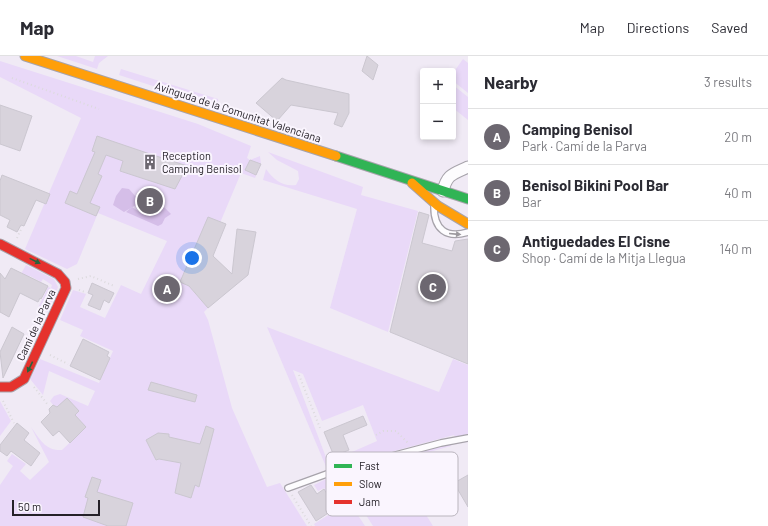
<!DOCTYPE html>
<html lang="en">
<head>
<meta charset="utf-8">
<style>
	:root { --surface:#fff; --page:#f2f2f3; --text:#2b2b33; --muted:#7c7c81; --line:#e1e1e2; --accent:#6c6770 }
	body { margin:0; font-family:Barlow,sans-serif; background:var(--page); color:var(--text) }
	.controls { position:absolute; right:12px; top:12px; display:grid; overflow:hidden; border-radius:4px; box-shadow:0 2px 6px #0003 }
	.controls button { width:36px; height:36px; display:grid; place-items:center; padding:0; border:0; border-bottom:1px solid var(--line); background:var(--surface); color:var(--text); font:20px sans-serif }
	.scale { position:absolute; left:12px; bottom:10px; width:88px; box-sizing:border-box; padding-left:4px; border:2px solid #252128; border-top:0; font-size:11px; line-height:14px; white-space:nowrap; color:#252128; -webkit-text-stroke:3px #faf5fe; paint-order:stroke }
	.you { position:absolute; left:192px; top:202px; width:14px; height:14px; margin:-10px; border:3px solid #fff; border-radius:50%; background:#1a73e8; box-shadow:0 0 0 6px #1a73e833 }
	.badge { display:grid; place-items:center; width:26px; height:26px; border-radius:50%; background:var(--accent); color:#fff; font-size:13px; font-weight:700 }
	.pin { position:absolute; translate:-50% -50%; border:2px solid #fff; box-shadow:0 1px 4px #0006 }
	.list { margin:0; padding:0; list-style:none }
	h2 { display:flex; justify-content:space-between; align-items:center; height:52px; margin:0; padding:0 16px; font-size:17px }
	h2 small { font-size:13px; font-weight:400; color:var(--muted) }
	.list li { display:grid; grid-template-columns:26px 1fr auto; gap:12px; align-items:center; box-sizing:border-box; height:56px; padding:0 16px; border-top:1px solid var(--line) }
	.list b { display:block; font-size:15px; white-space:nowrap }
	.list p { margin:0; font-size:13px; white-space:nowrap; color:var(--muted) }
	.list em { font-size:13px; font-style:normal; color:var(--muted) }
	.map { position:relative; flex:none; width:468px; height:470px; overflow:hidden }
	header { display:flex; align-items:center; gap:24px; box-sizing:border-box; height:56px; padding:0 20px; background:var(--surface); border-bottom:1px solid var(--line) }
	header strong { font-size:19px }
	nav { display:flex; gap:22px; margin-inline-start:auto; font-size:14px }
	main { display:flex }
	aside { flex:1; background:var(--surface) }
	.map>svg:first-child { display:block }
</style>
</head>
<body>
<header>
<strong>Map</strong>
<nav><a>Map</a><a>Directions</a><a>Saved</a></nav>
</header>
<main>
<div class="map">
<svg width="468" height="470" viewBox="0 0 468 470">
	<rect width="100%" height="100%" fill="#f0eaf5"/>
	<g fill="#e9d9f8">
		<path d="M57 0H76L93 6 95 0H108L99 7 97 13Z"/>
		<path d="M463 3 468 7V37L453 25V17Z"/>
		<path d="M0 5 198 68 251 90 247 102 250 104 260 100 261 108 255 122 241 117 212 186 209 199 192 234 208 252 204 256 208 264 232 352 267 431 280 427 307 470H0V429L13 410 7 405 12 398 26 408 20 415 30 424 49 406 31 371C40 383 45 395 62 394L86 371 75 359 79 355 67 342 58 351 53 349 50 345 54 340 60 338 88 350 95 335 49 315 43 339 30 323 40 303 99 327 113 295 80 280 83 274 60 264 73 234 86 238 80 251 105 262 121 229 141 238 167 185 98 157 77 208 67 213 25 193 81 62 0 21Z"/>
		<path d="M121 13 218 43V46L197 40 196 44 119 19Z"/>
		<path d="M453 29 468 41V64L453 52Z"/>
		<path d="M268 96 363 131 361 139 418 155 388 276 330 252 357 153 263 124 266 113C273 123 282 131 296 129L299 123 298 115 277 104Z"/>
		<path d="M26 209 54 223 58 231 48 256 38 252 48 231 51 232 52 229 43 223 41 226 30 220 16 244 9 239Z"/>
		<path d="M267 271 439 336 453 303 468 309V378L455 381 454 379 338 410 336 403 377 385 363 349 322 365 303 318 293 314 330 412 327 413Z"/>
		<path d="M0 345 11 365 0 380Z"/>
		<path d="M450 388 451 390 393 406 433 470H373L344 424V417Z"/>
		<path d="M332 420 365 470H315L314 468 338 453 324 432 318 435 314 429Z"/>
	</g>
	<g fill="#d5bee8">
		<path d="M122 132 129 133 136 141 153 139 157 145V151L150 156 136 149 124 156 113 149 116 140Z"/>
		<path d="M159 143 163 144V150L171 158 165 162 162 168 158 170 126 156 132 151 141 157 153 156 158 151Z"/>
	</g>
	<g fill="#d8d3dc" stroke="#cbc7d0">
		<path d="M367 0 378 9 373 24 362 15Z"/>
		<path d="M282 22 286 24 349 38V57L342 71 334 68 338 57 291 49 277 65 256 47Z"/>
		<path d="M0 49 32 60 20 95 0 88Z"/>
		<path d="M97 80 150 98 200 114 183 118 175 133 120 115 123 105 106 99 98 118 102 120 90 147 100 151 96 160 65 147 70 135 77 138 95 96 92 95Z"/>
		<path d="M250 104 261 108 256 119 245 114Z"/>
		<path d="M2 119 50 138 46 148 36 144 24 170 21 169 17 176 7 171 10 164 0 159V125Z"/>
		<path d="M419 156 429 159 422 187 452 195 455 185 468 183V308L390 276Z"/>
		<path d="M208 161 226 168 213 200 232 218 237 173 256 176 248 219 208 252 189 230 180 226Z"/>
		<path d="M11 212 48 230 41 243 40 242 38 246 20 237 9 261 0 256V217L5 223Z"/>
		<path d="M92 227 114 237 109 247 104 244 100 254 88 249 93 239 88 237Z"/>
		<path d="M12 271 24 278 3 322 0 296Z"/>
		<path d="M83 283 109 296 107 300 110 302 100 324 70 310Z"/>
		<path d="M151 326 197 339 195 346 148 334Z"/>
		<path d="M67 342 79 355 75 359 86 371 70 387 59 375 53 380 41 366 50 357 49 353 53 349 57 351Z"/>
		<path d="M363 360 367 369 343 379 349 394 334 400 324 376Z"/>
		<path d="M17 367 29 377 24 384 40 397 31 410 11 395 7 400 0 395V389Z"/>
		<path d="M206 370 214 373 199 431 195 429 191 442 175 437 181 407 159 403 156 404 146 384 158 377 169 378V381L200 388Z"/>
		<path d="M468 419V451L454 427Z"/>
		<path d="M92 421 101 424 97 436 133 447 126 470H108L83 461 88 442 85 441Z"/>
		<path d="M311 429 317 438 324 433 336 452 316 465 298 436Z"/>
	</g>
	<g fill="none" stroke-linecap="round" stroke-linejoin="round">
		<g stroke="#a7a3ab" stroke-width="8">
			<g id="lane">
				<path d="M434 151C434 173 446 183 468 176"/>
				<path d="M288 432 335 415 441 387 468 382"/>
			</g>
		</g>
		<g stroke="#a7a3ab" stroke-width="13">
			<path id="street" d="M443 135C447 118 453 118 468 111"/>
		</g>
		<g stroke="#a7a3ab" stroke-width="11">
			<path id="fast" d="M336 100 468 143"/>
		</g>
		<g stroke="#a7a3ab" stroke-width="11">
			<g id="slow">
				<path d="M25 0 336 100"/>
				<path d="M412 127 438 150 468 168"/>
			</g>
		</g>
		<g stroke="#a7a3ab" stroke-width="11">
			<path id="jam" d="M0 188 58 218 65 226 66 232 24 323 11 331H0"/>
		</g>
		<g stroke="#dcdadd" stroke-width="2" stroke-dasharray="1 3" stroke-linecap="butt">
			<path d="M12 22 99 53"/>
			<path d="M17 182 22 171"/>
			<path d="M78 223 91 220 114 230"/>
			<path d="M79 234 85 236"/>
			<path d="M50 299 68 308"/>
			<path d="M299 319 320 372"/>
			<path d="M34 331 48 349"/>
			<path d="M3 345 14 367"/>
			<path d="M376 379 383 375H396L408 387"/>
			<path d="M292 439 311 470"/>
		</g>
		<use href="#lane" stroke="#fdfcfe" stroke-width="5.5"/>
		<use href="#street" stroke="#fdfcfe" stroke-width="11"/>
		<use href="#fast" stroke="#30b455" stroke-width="9"/>
		<use href="#slow" stroke="#ff9f0a" stroke-width="9"/>
		<use href="#jam" stroke="#e5322d" stroke-width="9"/>
	</g>
	<defs><path id="oneway-solid" d="M-6-.8H1V-3.2L6.5 0L1 3.2V.8H-6Z"/></defs>
	<use fill="#9c999e" href="#oneway-solid" transform="translate(455 178) rotate(5)"/>
	<g fill="#2a633c">
		<use href="#oneway-solid" transform="translate(35 205) rotate(26)"/>
		<use href="#oneway-solid" transform="translate(30 311) rotate(116)"/>
	</g>
	<defs>
		<g id="building-bare" transform="scale(1.2)"><path d="M-4-6H4V6H1V3H-1V6H-4ZM-2.5-4.3h1.7v1.8h-1.7ZM.8-4.3h1.7v1.8H.8ZM-2.5-1h1.7V.8h-1.7ZM.8-1h1.7V.8H.8Z" fill="#6c6770" stroke="#faf5fe" stroke-width="2.5" paint-order="stroke"/></g>
	</defs>
	<g fill-rule="evenodd">
		<use href="#building-bare" x="150" y="106"/>
	</g>
	<g text-anchor="middle" stroke-width="4" stroke-linejoin="round" paint-order="stroke">
		<g font-size="11" fill="#252128" stroke="#faf5fe">
			<text transform="translate(238 56) rotate(18)" y="4">Avinguda de la Comunitat Valenciana</text>
			<text transform="translate(36 269) rotate(-65)" y="4">Camí de la Parva</text>
		</g>
		<g font-size="11" fill="#252128" stroke="#faf5fe" text-anchor="start">
			<text x="162" y="104">Reception<tspan x="162" dy="13">Camping Benisol</tspan></text>
		</g>
	</g>
	<rect x="326" y="396" width="132" height="64" rx="6" fill="#faf5fe" stroke="#bab5be" stroke-width="1"/>
	<rect x="334" y="408" width="18" height="4" fill="#30b455"/>
	<rect x="334" y="426" width="18" height="4" fill="#ff9f0a"/>
	<rect x="334" y="444" width="18" height="4" fill="#e5322d"/>
	<g font-size="11" fill="#252128">
		<text x="359" y="414">Fast</text>
		<text x="359" y="432">Slow</text>
		<text x="359" y="450">Jam</text>
	</g>
</svg>
<div class="controls">
<button>+</button>
<button>−</button>
</div>
<div class="scale">50 m</div>
<div class="you"></div>
<div class="pin badge" style="left:167px;top:233px">A</div>
<div class="pin badge" style="left:150px;top:145px">B</div>
<div class="pin badge" style="left:433px;top:231px">C</div>
</div>
<aside>
<h2>Nearby<small>3 results</small></h2>
<ul class="list">
<li><span class="badge">A</span><div><b>Camping Benisol</b><p>Park · Camí de la Parva</p></div><em>20 m</em></li>
<li><span class="badge">B</span><div><b>Benisol Bikini Pool Bar</b><p>Bar</p></div><em>40 m</em></li>
<li><span class="badge">C</span><div><b>Antiguedades El Cisne</b><p>Shop · Camí de la Mitja Llegua</p></div><em>140 m</em></li>
</ul>
</aside>
</main>
</body>
</html>
